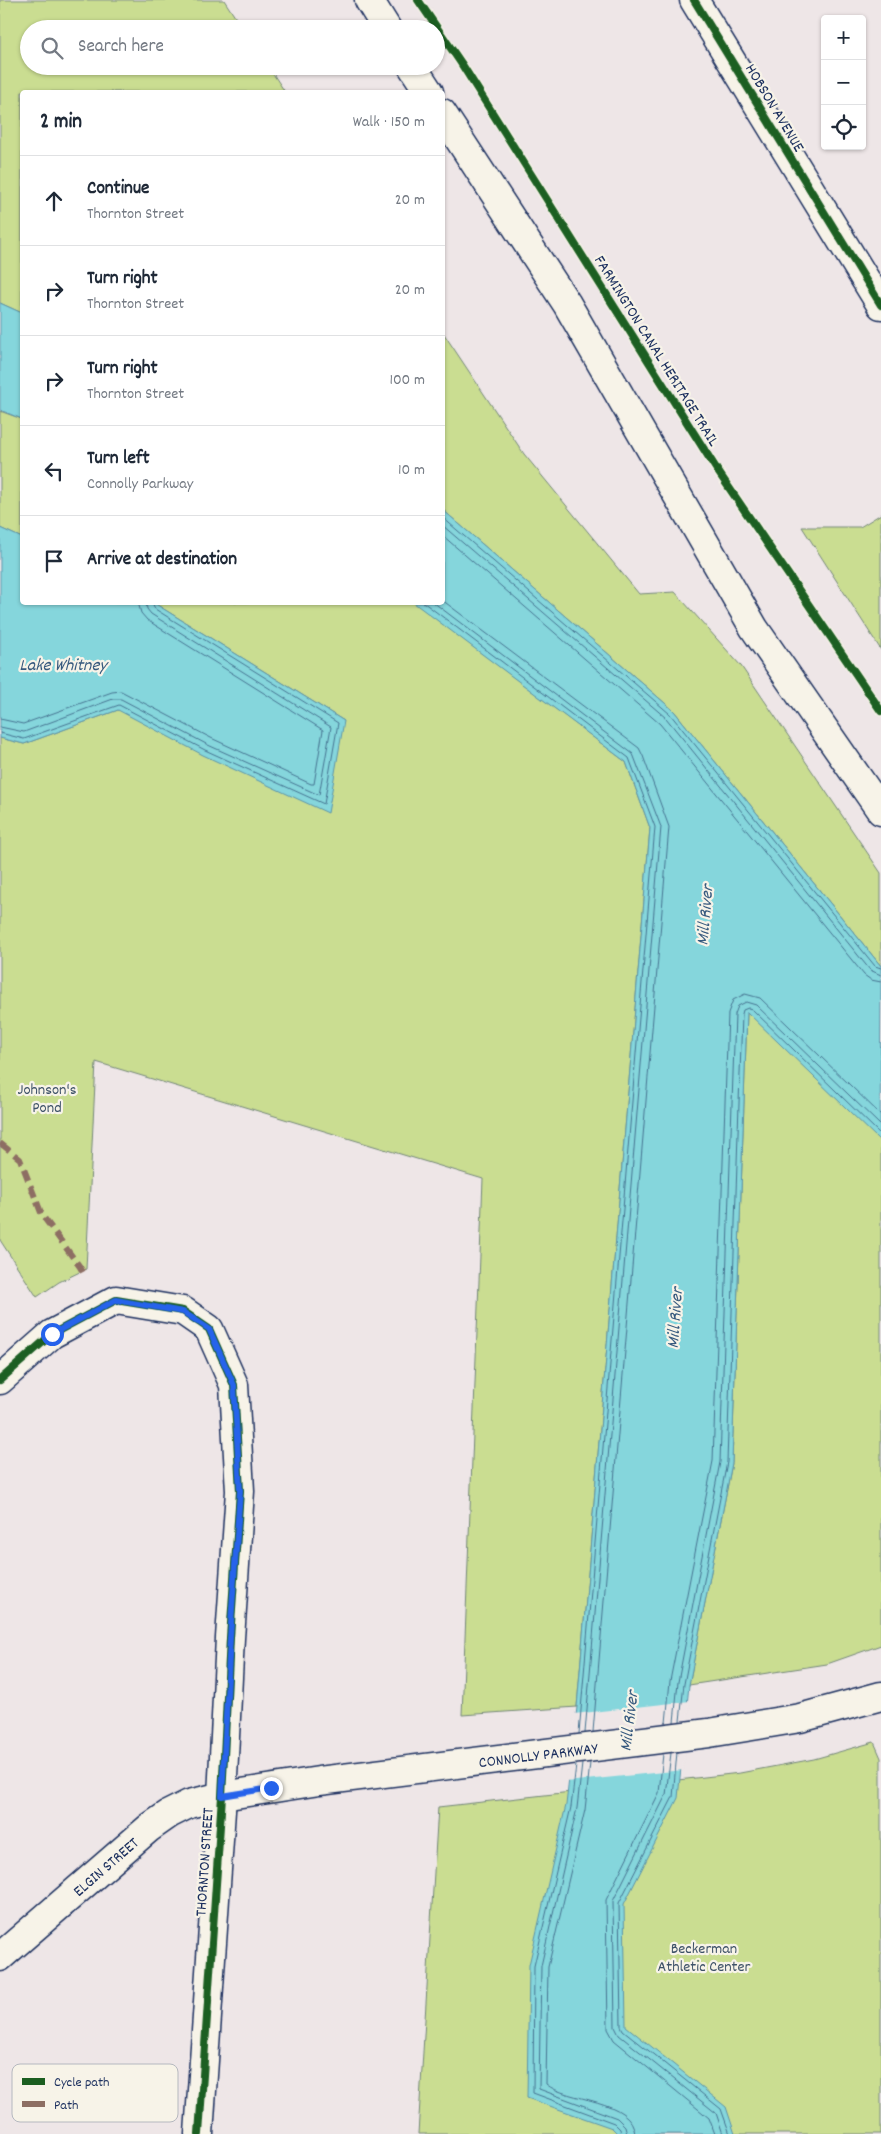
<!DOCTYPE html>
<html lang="en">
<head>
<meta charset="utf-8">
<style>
	:root { --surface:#fff; --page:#f6f6f7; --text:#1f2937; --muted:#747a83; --line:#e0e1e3 }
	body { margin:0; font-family:Dekko,sans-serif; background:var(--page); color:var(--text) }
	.controls { position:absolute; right:15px; top:15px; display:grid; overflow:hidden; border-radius:5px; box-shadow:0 1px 4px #0004 }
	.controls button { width:45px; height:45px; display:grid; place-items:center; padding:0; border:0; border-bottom:1px solid var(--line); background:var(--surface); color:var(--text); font:25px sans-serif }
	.stop { position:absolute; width:15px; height:15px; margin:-11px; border:4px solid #2563eb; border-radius:50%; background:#fff }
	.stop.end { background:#2563eb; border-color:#fff; box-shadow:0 1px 5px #0008 }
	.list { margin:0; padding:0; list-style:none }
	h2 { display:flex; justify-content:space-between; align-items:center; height:65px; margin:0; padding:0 20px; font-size:21px }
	h2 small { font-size:16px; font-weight:400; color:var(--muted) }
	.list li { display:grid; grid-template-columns:32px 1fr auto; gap:15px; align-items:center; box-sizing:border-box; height:90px; padding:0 20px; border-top:1px solid var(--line) }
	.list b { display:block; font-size:19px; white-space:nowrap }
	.list p { margin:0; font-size:16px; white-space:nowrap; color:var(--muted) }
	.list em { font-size:16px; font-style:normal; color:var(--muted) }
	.icon { flex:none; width:28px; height:28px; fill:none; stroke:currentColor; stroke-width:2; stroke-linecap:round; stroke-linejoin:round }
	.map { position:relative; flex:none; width:881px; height:2134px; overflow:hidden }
	.search { position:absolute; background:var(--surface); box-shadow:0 1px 4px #0004; left:20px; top:20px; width:425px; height:55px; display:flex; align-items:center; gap:12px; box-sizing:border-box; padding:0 18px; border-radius:28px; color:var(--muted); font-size:19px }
	.panel { position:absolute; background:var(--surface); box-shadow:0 1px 4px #0004; left:20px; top:90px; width:425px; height:515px; border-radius:5px }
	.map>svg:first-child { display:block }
</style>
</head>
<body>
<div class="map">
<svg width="881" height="2134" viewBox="0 0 881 2134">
	<rect width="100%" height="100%" fill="#eee6e7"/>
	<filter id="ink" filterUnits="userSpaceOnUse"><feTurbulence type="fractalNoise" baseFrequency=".02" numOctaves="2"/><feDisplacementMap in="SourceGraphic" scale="10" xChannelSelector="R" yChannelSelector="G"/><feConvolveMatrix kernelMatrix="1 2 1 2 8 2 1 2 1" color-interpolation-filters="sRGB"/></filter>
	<g filter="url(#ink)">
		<g fill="#cadd91" stroke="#728678">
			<path d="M0 0H224L243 29H29V66H268L285 92H22V313L0 303Z"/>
			<path d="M442 331 524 454 639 594 675 592 741 666 881 873V966L674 711 443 510Z"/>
			<path d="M0 411 22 419V538L0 528Z"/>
			<path d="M881 514V650L802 527H860Z"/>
			<path d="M414 602 626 762 650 828 577 1707 462 1715 483 1179 96 1062 86 1269 59 1282 37 1297 0 1240V738L24 744 118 710 344 721 154 603Z"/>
			<path d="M747 1011 880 1140 881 1128V1645L827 1664 689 1685 732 1463Z"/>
			<path d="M874 1742 881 1758V2134H418L438 1807 740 1773 814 1759Z"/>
		</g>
		<g fill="#85d6dc" stroke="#5b93aa">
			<path d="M0 303 22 313V419L0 410Z"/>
			<path d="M443 510 674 711 881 966 880 1141 747 1012 732 1463 689 1685 678 1798 624 1904 626 2026 726 2107 735 2134H618L612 2128 527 2098 529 1965 566 1805 577 1707 650 828 626 762 414 603 442 602Z"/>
			<path d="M0 528 22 538V602L154 603 344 721 328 813 203 755 118 710 24 744 0 738Z"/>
		</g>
		<path fill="#eee6e7" d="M690 1701 683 1770 566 1782 574 1714Z"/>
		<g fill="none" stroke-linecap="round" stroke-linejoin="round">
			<g stroke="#457290" stroke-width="1">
				<path d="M442 517 670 714 875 966 881 968"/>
				<path d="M442 525 666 718 870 970 881 975"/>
				<path d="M442 535 660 724 864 975 871 980 881 982"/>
				<path d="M442 600 639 748 643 756 669 827 593 1732"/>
				<path d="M423 602 629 758 655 827 579 1734"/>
				<path d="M433 602 633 754 661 827 585 1733"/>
				<path d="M0 719 23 724 112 692 121 691 211 738 311 784H314L323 730 147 620 141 613 138 602"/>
				<path d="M0 727 24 732 113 699H121L208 745 319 795 331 727 151 614 147 609 146 602"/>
				<path d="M0 733 24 739 119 705 205 750 324 804 338 723 155 609 152 602"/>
				<path d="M680 1721 684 1684 727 1462 742 1014 743 1010 748 1008 752 1009 881 1135"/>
				<path d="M674 1722 678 1682 720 1462 735 1014 738 1006 746 1002 756 1005 881 1126"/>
				<path d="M666 1723 670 1681 713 1461 728 1013 733 1000 745 994 760 998 881 1115"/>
				<path d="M677 1752 673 1797 619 1903 621 2026 623 2030 721 2109 730 2134"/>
				<path d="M671 1753 666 1795 613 1901 615 2027 619 2035 716 2113 723 2134"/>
				<path d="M663 1754 659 1793 606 1900 608 2029 614 2040 709 2118 715 2134"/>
				<path d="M590 1763 585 1810 548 1967 546 2084C567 2102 633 2098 635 2134"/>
				<path d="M582 1764 577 1808 541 1966 539 2089 617 2118 625 2126 627 2134"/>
				<path d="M576 1765 571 1807 534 1966 533 2093 614 2123 620 2129 621 2134"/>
			</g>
			<g stroke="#1b2f5e" stroke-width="31">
				<g id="minor">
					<path d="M369 0 387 29"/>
					<path d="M694 0 881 305"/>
					<path d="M412 66 429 92"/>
					<path d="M442 113 567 304 754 628 881 811"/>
					<path d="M0 1380 52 1334 116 1300 183 1311 209 1329 234 1385 240 1491 230 1638 222 1796 199 2134"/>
				</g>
			</g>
			<g stroke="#1b2f5e" stroke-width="31">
				<path id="major" d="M0 1957 149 1828 169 1814 189 1804 222 1796 319 1781 709 1733 800 1718 881 1696"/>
			</g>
			<use href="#minor" stroke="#f7f3e8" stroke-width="28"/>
			<use href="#major" stroke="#f7f3e8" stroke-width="28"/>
			<path stroke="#8d6e63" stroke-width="6" stroke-dasharray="12 6" stroke-linecap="butt" d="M0 1143 20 1159 42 1215 80 1267 85 1276"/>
			<g stroke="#f7f3e8" stroke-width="11">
				<g id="cycleway">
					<path d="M418 0 461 63 717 470 881 711"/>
					<path d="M694 0 881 305"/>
					<path d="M0 1380 52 1334 116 1300 183 1311 209 1329 234 1385 240 1491 230 1638 222 1796 199 2134"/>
				</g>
			</g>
			<use href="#cycleway" stroke="#1b5e20" stroke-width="8"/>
		</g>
	</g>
	<g fill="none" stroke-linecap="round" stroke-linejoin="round" filter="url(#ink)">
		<path stroke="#2563eb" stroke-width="6" d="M52 1334 116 1300 183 1312 209 1329 234 1385 240 1491 230 1638 222 1796 271 1788"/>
	</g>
	<g text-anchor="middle" stroke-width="4.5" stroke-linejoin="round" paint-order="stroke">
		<g font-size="16" fill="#1b2f5e" stroke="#f7f3e8">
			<text transform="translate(776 107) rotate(59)" y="6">HOBSON AVENUE</text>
			<text transform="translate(658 350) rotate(58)" y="6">FARMINGTON CANAL HERITAGE TRAIL</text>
			<text transform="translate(538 1754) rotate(-7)" y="6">CONNOLLY PARKWAY</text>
			<text transform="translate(203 1862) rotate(-86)" y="6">THORNTON STREET</text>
			<text transform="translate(105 1866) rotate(-41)" y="6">ELGIN STREET</text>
		</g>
		<g font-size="16" fill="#3e5268" stroke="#f7f3e8">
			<text x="47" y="1094">Johnson's<tspan x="47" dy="18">Pond</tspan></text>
			<text x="704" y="1953">Beckerman<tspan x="704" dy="18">Athletic Center</tspan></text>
		</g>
		<g font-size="18" font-style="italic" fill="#36597e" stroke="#f7f3e8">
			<text x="63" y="670">Lake Whitney</text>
			<text transform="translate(704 915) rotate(-85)" y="6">Mill River</text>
			<text transform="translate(674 1318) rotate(-86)" y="6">Mill River</text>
			<text transform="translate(628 1721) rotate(-83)" y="6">Mill River</text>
		</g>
	</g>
	<rect x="12" y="2064" width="166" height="58" rx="8" fill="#f7f3e8" stroke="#b5b8bf" stroke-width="1"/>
	<rect x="22" y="2078" width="23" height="7" fill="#1b5e20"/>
	<rect x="22" y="2101" width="23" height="6" fill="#8d6e63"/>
	<g font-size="14" fill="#1b2f5e">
		<text x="54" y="2086">Cycle path</text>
		<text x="54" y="2109">Path</text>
	</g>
</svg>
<div class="controls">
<button>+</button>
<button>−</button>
<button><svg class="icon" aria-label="locate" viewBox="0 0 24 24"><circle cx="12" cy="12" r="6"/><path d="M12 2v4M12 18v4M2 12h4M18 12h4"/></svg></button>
</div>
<div class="stop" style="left:52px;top:1334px"></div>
<div class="stop end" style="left:271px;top:1788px"></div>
<div class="search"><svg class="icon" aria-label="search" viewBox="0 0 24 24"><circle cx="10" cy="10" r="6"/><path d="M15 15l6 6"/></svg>Search here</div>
<section class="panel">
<h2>2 min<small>Walk · 150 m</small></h2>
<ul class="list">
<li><svg class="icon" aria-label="ahead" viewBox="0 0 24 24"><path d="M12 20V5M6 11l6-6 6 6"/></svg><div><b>Continue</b><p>Thornton Street</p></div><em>20 m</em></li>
<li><svg class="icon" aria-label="right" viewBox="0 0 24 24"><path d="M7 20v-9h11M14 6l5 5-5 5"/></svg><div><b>Turn right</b><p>Thornton Street</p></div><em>20 m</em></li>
<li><svg class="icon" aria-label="right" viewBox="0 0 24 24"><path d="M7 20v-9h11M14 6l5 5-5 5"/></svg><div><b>Turn right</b><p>Thornton Street</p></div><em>100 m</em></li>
<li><svg class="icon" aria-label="left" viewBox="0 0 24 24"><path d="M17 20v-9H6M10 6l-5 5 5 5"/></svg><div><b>Turn left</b><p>Connolly Parkway</p></div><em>10 m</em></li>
<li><svg class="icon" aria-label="arrive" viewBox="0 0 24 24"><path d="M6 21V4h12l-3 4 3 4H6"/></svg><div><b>Arrive at destination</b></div></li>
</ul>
</section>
</div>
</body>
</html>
